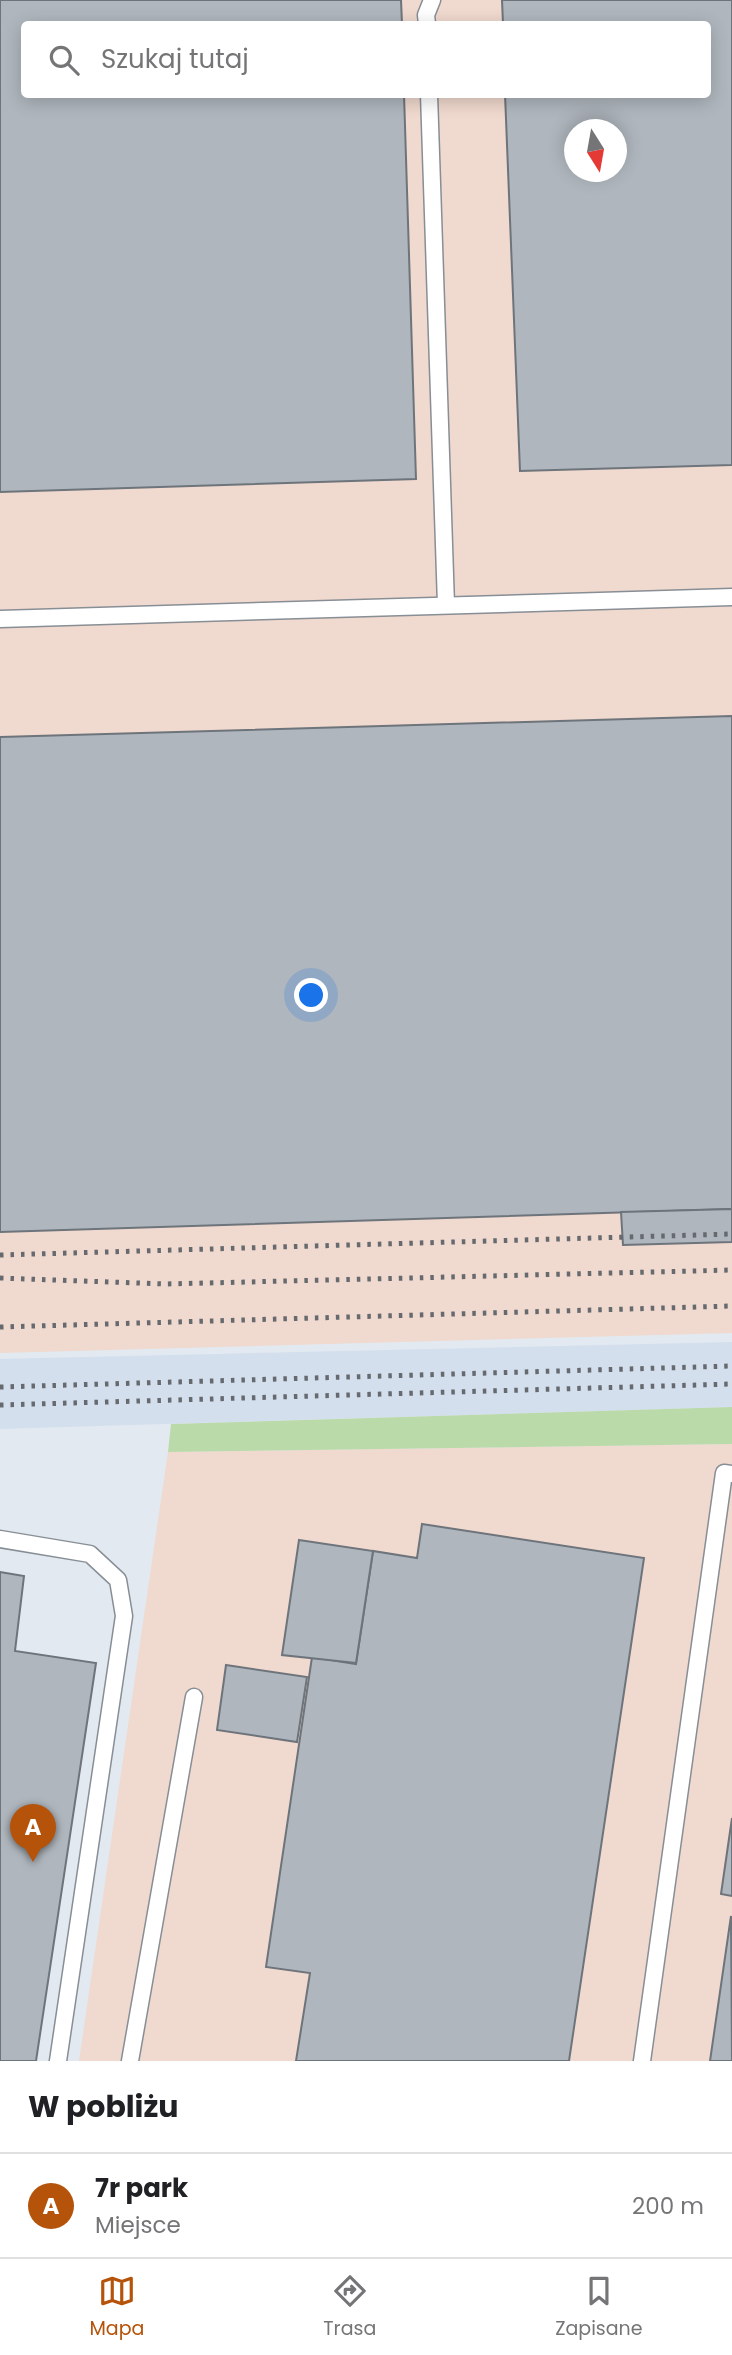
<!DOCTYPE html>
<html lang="pl">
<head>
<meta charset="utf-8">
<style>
	:root { --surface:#fff; --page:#f2f2f2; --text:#202124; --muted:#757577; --line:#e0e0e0; --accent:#b45309 }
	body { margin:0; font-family:Poppins,sans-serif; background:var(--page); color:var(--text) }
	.compass { position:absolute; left:564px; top:119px; width:63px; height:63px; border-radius:50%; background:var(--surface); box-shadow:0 4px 18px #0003; rotate:169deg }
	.you { position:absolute; left:312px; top:996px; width:24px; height:24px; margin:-18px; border:5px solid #fff; border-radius:50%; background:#1a73e8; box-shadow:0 0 0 10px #1a73e833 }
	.badge { display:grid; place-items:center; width:46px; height:46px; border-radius:50%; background:var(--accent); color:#fff; font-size:23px; font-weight:700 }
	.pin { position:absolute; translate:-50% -58px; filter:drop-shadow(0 2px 4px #0008) }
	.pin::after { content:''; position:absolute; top:37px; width:24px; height:21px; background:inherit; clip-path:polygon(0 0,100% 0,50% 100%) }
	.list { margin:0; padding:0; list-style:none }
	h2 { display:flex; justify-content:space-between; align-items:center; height:91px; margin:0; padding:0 28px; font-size:30px }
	h2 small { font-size:23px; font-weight:400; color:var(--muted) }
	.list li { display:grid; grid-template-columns:46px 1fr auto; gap:21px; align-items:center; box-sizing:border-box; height:105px; padding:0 28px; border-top:2px solid var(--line) }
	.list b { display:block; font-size:26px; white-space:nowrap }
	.list p { margin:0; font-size:23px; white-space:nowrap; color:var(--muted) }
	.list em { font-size:23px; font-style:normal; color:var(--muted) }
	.icon { flex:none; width:38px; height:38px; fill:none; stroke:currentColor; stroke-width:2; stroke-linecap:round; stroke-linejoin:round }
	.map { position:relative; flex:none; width:732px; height:2061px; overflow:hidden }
	.search { position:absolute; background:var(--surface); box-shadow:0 4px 18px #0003; left:21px; right:21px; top:21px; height:77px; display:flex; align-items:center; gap:18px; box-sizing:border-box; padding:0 24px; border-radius:7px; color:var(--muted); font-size:26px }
	.sheet { height:196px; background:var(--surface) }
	nav { display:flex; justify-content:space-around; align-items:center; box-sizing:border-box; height:98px; border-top:2px solid var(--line); background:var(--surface); font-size:19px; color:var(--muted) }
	nav a { display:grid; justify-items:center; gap:4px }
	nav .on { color:var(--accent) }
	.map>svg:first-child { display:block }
</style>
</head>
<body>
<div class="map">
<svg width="732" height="2061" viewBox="0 0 732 2061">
	<rect width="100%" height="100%" fill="#e2e9f1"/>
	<g fill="#f0d9ce" fill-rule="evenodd">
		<path d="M0 0H732V1333L0 1353ZM24 24H708V94H24ZM574 130H616V172H574Z"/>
		<path d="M732 1444V2061H79L168 1452Z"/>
	</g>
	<path fill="#d3dfed" d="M732 1342V1407L0 1429V1359Z"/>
	<path fill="#bbdaaa" d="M732 1407V1444L168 1452 171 1424Z"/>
	<g fill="#afb6bd" stroke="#6e747b" stroke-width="2" fill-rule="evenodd">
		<path d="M0 0H401L402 24H24V94H404L416 479 0 492Z"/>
		<path d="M502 0H732V465L520 471 505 94H708V24H503ZM574 130H616V172H574Z"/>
		<path d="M732 716V1209L0 1232V737Z"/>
		<path d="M732 1209V1242L623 1245 621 1212Z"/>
		<path d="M422 1524 644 1558 569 2061H296L310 1973 266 1967 312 1657 356 1664 373 1551 417 1558Z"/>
		<path d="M299 1540 373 1551 356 1663 282 1655Z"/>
		<path d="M0 1572 24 1576 15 1651 96 1663 36 2061H0Z"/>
		<path d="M226 1665 307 1677 297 1742 217 1730Z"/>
		<path d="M732 1818V1896L721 1894Z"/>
		<path d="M731 1916 732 2061H710Z"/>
	</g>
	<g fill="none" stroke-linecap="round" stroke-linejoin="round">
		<g stroke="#888e95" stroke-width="19">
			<g id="service">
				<path d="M427 24 426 15 432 0"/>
				<path d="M429 94 446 605"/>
				<path d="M0 619 732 597"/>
				<path d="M0 1539 90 1554 118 1580 124 1616 58 2061"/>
				<path d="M130 2061 194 1697"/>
				<path d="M642 2061 724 1473 732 1474"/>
			</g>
		</g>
		<use href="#service" stroke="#fff" stroke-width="16"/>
		<g stroke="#666a6f" stroke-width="5" stroke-dasharray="3.5 7" stroke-linecap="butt">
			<path d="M0 1255 732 1234"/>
			<path d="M0 1278 166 1284 732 1270"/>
			<path d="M0 1327 732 1306"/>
			<path d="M0 1387 732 1366"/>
			<path d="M0 1405 732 1384"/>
		</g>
	</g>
</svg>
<svg class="compass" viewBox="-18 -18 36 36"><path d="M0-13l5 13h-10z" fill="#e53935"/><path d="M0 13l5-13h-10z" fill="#757577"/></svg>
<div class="you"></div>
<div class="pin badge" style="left:33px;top:1862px">A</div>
<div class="search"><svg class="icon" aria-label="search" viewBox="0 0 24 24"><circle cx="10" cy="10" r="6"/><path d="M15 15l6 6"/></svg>Szukaj tutaj</div>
</div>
<section class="sheet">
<h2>W pobliżu<small></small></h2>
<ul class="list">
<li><span class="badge">A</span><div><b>7r park</b><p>Miejsce</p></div><em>200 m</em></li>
</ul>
</section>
<nav>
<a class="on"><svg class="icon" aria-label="map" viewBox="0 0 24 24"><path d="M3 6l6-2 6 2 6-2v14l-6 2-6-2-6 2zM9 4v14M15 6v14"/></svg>Mapa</a>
<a><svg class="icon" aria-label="directions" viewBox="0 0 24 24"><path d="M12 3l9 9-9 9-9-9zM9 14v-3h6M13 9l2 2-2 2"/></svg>Trasa</a>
<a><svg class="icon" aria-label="saved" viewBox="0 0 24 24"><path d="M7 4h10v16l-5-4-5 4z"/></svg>Zapisane</a>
</nav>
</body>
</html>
